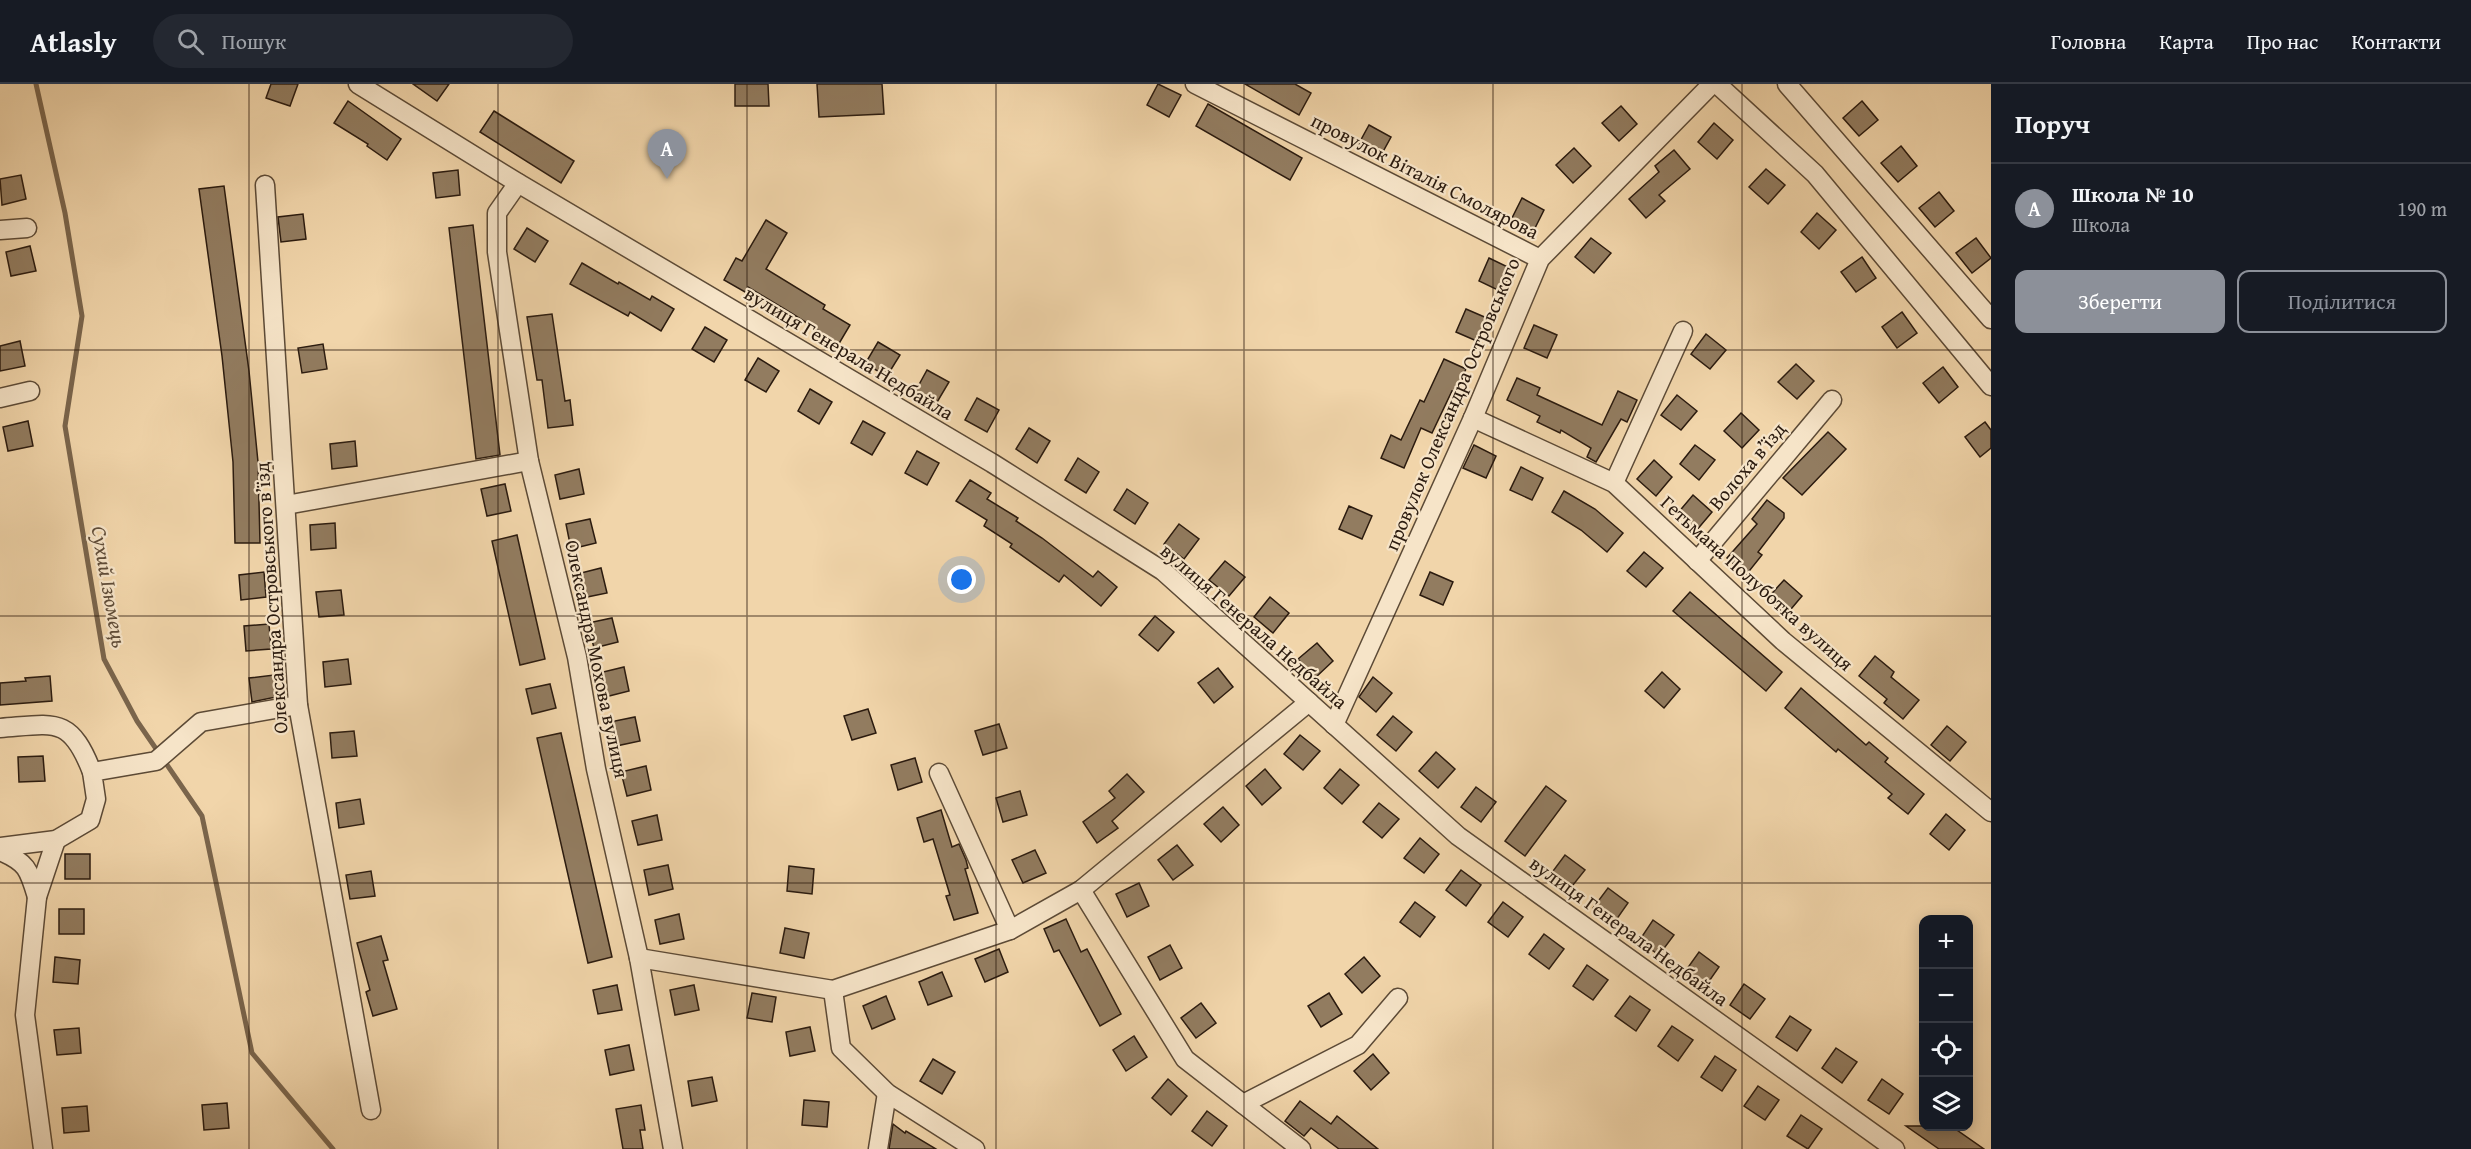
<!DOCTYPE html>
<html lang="uk">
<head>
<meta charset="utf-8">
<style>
	:root { --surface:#171b24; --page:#242831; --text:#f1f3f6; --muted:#9ea1a6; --line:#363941; --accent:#8c9099 }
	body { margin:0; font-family:"Gentium Book Plus",serif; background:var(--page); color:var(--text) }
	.controls { position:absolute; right:18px; bottom:18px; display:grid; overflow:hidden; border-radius:12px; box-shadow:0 3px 15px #0003 }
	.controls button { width:54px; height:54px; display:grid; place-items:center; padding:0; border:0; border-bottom:2px solid var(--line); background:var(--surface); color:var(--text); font:30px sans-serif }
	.you { position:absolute; left:962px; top:496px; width:21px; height:21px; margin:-15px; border:4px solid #fff; border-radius:50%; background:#1a73e8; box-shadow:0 0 0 9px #1a73e833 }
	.badge { display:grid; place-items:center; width:39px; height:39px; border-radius:50%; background:var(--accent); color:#fff; font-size:20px; font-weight:700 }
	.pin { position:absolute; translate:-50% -50px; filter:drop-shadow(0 2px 3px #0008) }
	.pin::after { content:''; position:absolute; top:32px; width:21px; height:18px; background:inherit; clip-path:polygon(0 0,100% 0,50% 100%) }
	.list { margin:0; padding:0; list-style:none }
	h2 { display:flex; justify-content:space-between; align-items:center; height:78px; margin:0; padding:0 24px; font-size:26px }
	h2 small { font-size:20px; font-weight:400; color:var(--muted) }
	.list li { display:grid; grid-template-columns:39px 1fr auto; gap:18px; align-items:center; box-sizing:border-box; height:90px; padding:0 24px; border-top:2px solid var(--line) }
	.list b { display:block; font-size:22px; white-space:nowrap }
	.list p { margin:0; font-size:20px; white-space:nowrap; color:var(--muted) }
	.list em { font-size:20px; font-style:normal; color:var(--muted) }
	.actions { display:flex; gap:12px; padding:18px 24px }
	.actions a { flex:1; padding:14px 0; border:2px solid var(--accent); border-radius:12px; text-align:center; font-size:21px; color:var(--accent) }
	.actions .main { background:var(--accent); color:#fff }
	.icon { flex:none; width:33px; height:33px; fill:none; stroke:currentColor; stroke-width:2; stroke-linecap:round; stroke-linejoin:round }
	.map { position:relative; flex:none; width:1991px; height:1065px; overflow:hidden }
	header { display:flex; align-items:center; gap:36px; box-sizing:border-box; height:84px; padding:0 30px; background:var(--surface); border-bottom:2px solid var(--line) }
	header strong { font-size:28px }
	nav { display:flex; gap:33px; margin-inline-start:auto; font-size:21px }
	.search { width:420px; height:54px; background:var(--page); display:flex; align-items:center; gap:15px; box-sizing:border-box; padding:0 21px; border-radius:33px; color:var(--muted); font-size:22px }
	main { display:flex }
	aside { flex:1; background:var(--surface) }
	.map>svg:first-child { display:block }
</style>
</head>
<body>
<header>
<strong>Atlasly</strong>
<div class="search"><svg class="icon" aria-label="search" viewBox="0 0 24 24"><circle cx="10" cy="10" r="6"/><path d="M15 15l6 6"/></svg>Пошук</div>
<nav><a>Головна</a><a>Карта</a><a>Про нас</a><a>Контакти</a></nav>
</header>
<main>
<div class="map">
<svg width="1991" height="1065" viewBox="0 0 1991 1065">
	<rect width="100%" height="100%" fill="#f1d5aa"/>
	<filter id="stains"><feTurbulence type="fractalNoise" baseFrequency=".00333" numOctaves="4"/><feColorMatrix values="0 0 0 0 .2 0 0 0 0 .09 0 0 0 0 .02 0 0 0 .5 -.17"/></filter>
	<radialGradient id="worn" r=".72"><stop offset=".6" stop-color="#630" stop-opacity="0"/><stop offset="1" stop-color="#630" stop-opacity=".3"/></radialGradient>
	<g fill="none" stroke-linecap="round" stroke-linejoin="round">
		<path stroke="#7a654c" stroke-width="5" d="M36 0 65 129 82 232 65 342 104 575 137 637 202 732 252 969 333 1065"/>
	</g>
	<g fill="#927c60" stroke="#2b1b0f" stroke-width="1.5">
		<path d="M271 0H298L290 22 266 14Z"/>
		<path d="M413 0H449L437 17Z"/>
		<path d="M735 0H768L769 22H735Z"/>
		<path d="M817 0H882L884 30 819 33Z"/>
		<path d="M1158 0 1181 11 1169 33 1147 21Z"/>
		<path d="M1245 0H1295L1311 9 1299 31Z"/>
		<path d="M348 17 401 55 387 76 367 62 368 60 334 39Z"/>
		<path d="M1862 17 1878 36 1859 52 1843 34Z"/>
		<path d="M1208 20 1302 74 1290 96 1196 42Z"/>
		<path d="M1621 22 1637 40 1619 57 1602 39Z"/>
		<path d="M494 27 574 77 561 99 480 48Z"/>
		<path d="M1714 39 1733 56 1717 75 1698 58Z"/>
		<path d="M1369 41 1391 53 1379 75 1357 63Z"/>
		<path d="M1901 62 1917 82 1898 98 1881 79Z"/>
		<path d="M1574 64 1591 82 1573 99 1556 81Z"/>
		<path d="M1674 66 1690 85 1659 111 1665 117 1646 134 1629 115 1659 88 1655 82Z"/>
		<path d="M1766 85 1785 101 1768 120 1749 103Z"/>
		<path d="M458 86 460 111 436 114 433 89Z"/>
		<path d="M21 91 26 115 2 121 0 95Z"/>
		<path d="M224 102 249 287 258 378 260 459H235L233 378 222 272 199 105Z"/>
		<path d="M1939 108 1954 127 1935 143 1919 124Z"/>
		<path d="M1522 114 1544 126 1533 148 1511 136Z"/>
		<path d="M1817 129 1836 146 1819 165 1801 148Z"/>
		<path d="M303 130 306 155 281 158 278 133Z"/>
		<path d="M766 136 787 149 766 185 825 221 823 225 850 241 837 263 816 250 818 246 791 229 748 203 745 208 724 196 736 174 742 177Z"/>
		<path d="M473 141 500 371 476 375 449 144Z"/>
		<path d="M527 144 548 157 535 178 514 165Z"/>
		<path d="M1591 154 1611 169 1594 189 1575 173Z"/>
		<path d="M1976 154 1991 174 1972 189 1956 169Z"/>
		<path d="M30 162 36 187 11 192 6 168Z"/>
		<path d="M1862 173 1876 194 1856 208 1841 188Z"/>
		<path d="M1489 174 1512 185 1502 208 1479 197Z"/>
		<path d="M582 179 618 200 619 198 650 216 652 212 674 225 661 247 630 228 628 232 570 200Z"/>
		<path d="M1466 225 1489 235 1479 258 1456 248Z"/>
		<path d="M1902 228 1917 249 1897 264 1882 243Z"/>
		<path d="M552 230 565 317 570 316 573 341 548 344 542 296H537L527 233Z"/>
		<path d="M1534 241 1557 251 1547 274 1524 264Z"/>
		<path d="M705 243 727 256 714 278 692 265Z"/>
		<path d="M1706 250 1726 266 1710 285 1691 270Z"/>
		<path d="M20 257 25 282 0 287V262Z"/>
		<path d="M878 258 900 271 887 292 865 280Z"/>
		<path d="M323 260 327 285 302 289 298 264Z"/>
		<path d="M758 274 779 287 766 308 745 296Z"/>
		<path d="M1444 275 1466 285 1456 308 1452 307 1432 349 1421 344 1404 384 1381 374 1391 351 1401 356 1420 316 1424 318Z"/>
		<path d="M1796 280 1814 297 1797 315 1778 298Z"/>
		<path d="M1943 283 1958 303 1939 319 1923 299Z"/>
		<path d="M927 286 949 298 936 320 915 308Z"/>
		<path d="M1517 294 1540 304 1537 311 1602 341 1618 307 1637 316 1627 338 1621 335 1596 378 1587 373 1591 364 1561 346 1560 349 1537 338 1540 332 1507 316Z"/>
		<path d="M810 305 832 318 819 340 798 327Z"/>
		<path d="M1677 311 1697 327 1681 346 1661 331Z"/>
		<path d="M977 314 999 326 987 348 965 336Z"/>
		<path d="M1741 329 1759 346 1742 364 1724 347Z"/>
		<path d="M28 337 33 362 8 367 3 343Z"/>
		<path d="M863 337 885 349 872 371 851 359Z"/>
		<path d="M1985 338 1991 346V364L1980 373 1965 353Z"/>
		<path d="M1029 344 1050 357 1037 379 1016 365Z"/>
		<path d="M1828 348 1846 365 1802 411 1783 394Z"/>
		<path d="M355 357 357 382 332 385 330 360Z"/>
		<path d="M1474 361 1496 372 1486 394 1463 384Z"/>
		<path d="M1695 361 1715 376 1699 396 1680 380Z"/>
		<path d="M917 367 939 379 927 401 905 389Z"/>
		<path d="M1078 374 1099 388 1086 409 1065 396Z"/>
		<path d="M1654 376 1672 393 1656 412 1637 395Z"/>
		<path d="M1521 383 1543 394 1532 416 1510 406Z"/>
		<path d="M579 385 584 410 560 415 555 391Z"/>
		<path d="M970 396 991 409 987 415 1018 434 1016 437 1042 454 1093 493 1098 487 1117 503 1101 522 1064 491 1059 498 1010 463 1012 460 984 442 987 436 956 417Z"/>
		<path d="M505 400 511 427 487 432 481 405Z"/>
		<path d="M1127 405 1148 419 1135 440 1114 426Z"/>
		<path d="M1564 407 1595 425 1623 449 1607 468 1581 446 1552 428Z"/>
		<path d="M1693 411 1712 428 1696 447 1677 430Z"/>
		<path d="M1767 416 1784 429V434L1758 468 1762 471 1746 491 1727 474 1757 440 1752 435Z"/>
		<path d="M1349 422 1372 432 1362 455 1339 445Z"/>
		<path d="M590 435 596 459 571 465 566 440Z"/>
		<path d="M335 439 336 464 311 466 310 441Z"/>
		<path d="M1179 440 1199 455 1184 475 1164 460Z"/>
		<path d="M517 451 545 575 520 581 492 457Z"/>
		<path d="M1644 468 1663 484 1646 503 1627 487Z"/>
		<path d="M1225 477 1245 493 1229 512 1209 496Z"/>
		<path d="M601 484 607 509 582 514 577 490Z"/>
		<path d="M264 488 266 513 241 516 239 491Z"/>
		<path d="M1430 488 1453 498 1443 521 1420 511Z"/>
		<path d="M1784 496 1802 512 1786 531 1767 515Z"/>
		<path d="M341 506 344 531 319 533 316 508Z"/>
		<path d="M1690 508 1782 588 1766 607 1673 527Z"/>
		<path d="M1270 513 1289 529 1273 549 1254 533Z"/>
		<path d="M1155 532 1174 548 1158 567 1139 551Z"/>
		<path d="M612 534 618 558 594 564 588 539Z"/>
		<path d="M269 540 271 565 246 567 244 542Z"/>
		<path d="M1317 559 1333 577 1315 594 1298 575Z"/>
		<path d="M1875 572 1894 588 1891 593 1919 616 1903 635 1884 619 1887 615 1859 592Z"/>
		<path d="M348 575 351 600 325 603 323 578Z"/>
		<path d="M624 583 629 607 605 613 599 589Z"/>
		<path d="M1218 584 1233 603 1214 619 1198 599Z"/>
		<path d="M1662 588 1680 605 1664 624 1645 607Z"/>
		<path d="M274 591 276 613 252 618 249 594Z"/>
		<path d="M50 592 52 617 0 621V599L26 597 25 594Z"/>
		<path d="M1373 593 1392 609 1376 628 1359 613Z"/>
		<path d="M550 600 556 624 532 630 526 605Z"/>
		<path d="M1801 604 1866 661 1869 658 1888 674 1885 678 1924 710 1908 730 1888 714 1892 710 1838 665 1836 668 1785 624Z"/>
		<path d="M868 625 876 649 852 656 844 632Z"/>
		<path d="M1393 632 1412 648 1396 667 1377 651Z"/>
		<path d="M635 633 640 657 616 662 610 638Z"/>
		<path d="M999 640 1007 664 983 671 975 647Z"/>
		<path d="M1947 642 1966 658 1950 677 1931 661Z"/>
		<path d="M354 647 357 672 332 674 330 649Z"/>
		<path d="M561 649 612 873 588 879 537 654Z"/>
		<path d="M1300 651 1320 667 1303 686 1284 670Z"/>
		<path d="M1436 668 1455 685 1438 704 1419 687Z"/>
		<path d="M43 672 45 697 19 698 18 673Z"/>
		<path d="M915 674 922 698 898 706 891 681Z"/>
		<path d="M646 682 651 706 627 712 621 688Z"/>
		<path d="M1265 685 1281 704 1262 721 1246 702Z"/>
		<path d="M1340 685 1359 701 1342 720 1324 704Z"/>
		<path d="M1127 690 1144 708 1112 737 1118 744 1097 759 1083 738 1115 714 1109 707Z"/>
		<path d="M1546 702 1566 717 1525 772 1505 757Z"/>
		<path d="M1476 703 1496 718 1481 738 1461 723Z"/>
		<path d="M1020 707 1027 731 1003 738 996 714Z"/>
		<path d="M360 715 364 740 339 744 336 719Z"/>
		<path d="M1379 719 1399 735 1382 754 1363 738Z"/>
		<path d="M1223 723 1239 741 1221 758 1204 740Z"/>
		<path d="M941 726 952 763 959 760 966 776 968 784 965 785 978 829 954 836 946 812 950 811 933 755 924 758 917 734Z"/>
		<path d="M1946 730 1965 746 1949 766 1930 750Z"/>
		<path d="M657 731 662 756 638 761 632 737Z"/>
		<path d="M1420 754 1439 770 1424 789 1404 774Z"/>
		<path d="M1177 761 1193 781 1173 796 1158 776Z"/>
		<path d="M1035 766 1046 789 1023 799 1012 776Z"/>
		<rect x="65" y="770" width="25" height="25"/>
		<path d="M1565 771 1585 786 1569 806 1550 791Z"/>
		<path d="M668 781 673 805 649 811 644 786Z"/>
		<path d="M789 782 814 785 812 810 787 807Z"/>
		<path d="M1461 786 1481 801 1466 822 1446 806Z"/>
		<path d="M371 787 375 812 350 815 346 791Z"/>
		<path d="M1139 799 1149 822 1127 833 1116 810Z"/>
		<path d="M1608 804 1628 819 1614 839 1593 824Z"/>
		<path d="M1415 818 1435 833 1420 853 1400 838Z"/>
		<path d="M1503 818 1523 833 1508 853 1488 838Z"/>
		<rect x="59" y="825" width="25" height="25"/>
		<path d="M679 830 684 855 660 860 655 836Z"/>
		<path d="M1066 835 1081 868 1087 865 1121 930 1100 942 1059 866 1054 868 1044 845Z"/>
		<path d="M1653 836 1674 851 1659 871 1639 857Z"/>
		<path d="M785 844 809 849 804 874 780 869Z"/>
		<path d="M1544 850 1564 865 1549 885 1529 870Z"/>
		<path d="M381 852 388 876 383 877 397 925 373 932 366 908 370 906 357 859Z"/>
		<path d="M1170 861 1182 884 1160 896 1148 873Z"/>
		<path d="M999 865 1008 888 985 898 975 875Z"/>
		<path d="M1699 868 1719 883 1705 903 1684 889Z"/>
		<path d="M55 873 80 876 78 900 53 898Z"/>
		<path d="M1364 873 1380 892 1362 909 1345 890Z"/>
		<path d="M1587 881 1608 896 1593 916 1573 902Z"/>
		<path d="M942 888 952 912 928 921 919 898Z"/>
		<path d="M1744 900 1765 915 1750 935 1730 921Z"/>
		<path d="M617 901 622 926 598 930 593 906Z"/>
		<path d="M694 901 699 926 675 931 670 906Z"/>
		<path d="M752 909 776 913 772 938 747 934Z"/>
		<path d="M1329 909 1342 930 1321 943 1308 922Z"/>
		<path d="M886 912 895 935 872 945 863 922Z"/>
		<path d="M1630 912 1650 926 1636 947 1615 932Z"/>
		<path d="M1201 919 1216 939 1196 954 1181 934Z"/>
		<path d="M1790 932 1811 946 1797 967 1776 953Z"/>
		<path d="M1672 942 1693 956 1678 977 1658 962Z"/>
		<path d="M810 943 815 967 790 972 786 948Z"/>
		<path d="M79 944 81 969 57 971 54 946Z"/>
		<path d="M1134 952 1147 973 1126 987 1113 966Z"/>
		<path d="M629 961 634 986 610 991 605 966Z"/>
		<path d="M1836 964 1857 978 1842 999 1822 984Z"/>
		<path d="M1373 970 1389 989 1371 1006 1354 987Z"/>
		<path d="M1715 972 1736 986 1722 1007 1701 993Z"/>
		<path d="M933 975 955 988 942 1010 920 997Z"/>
		<path d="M712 993 717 1017 692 1022 688 997Z"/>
		<path d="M1168 995 1187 1012 1171 1031 1152 1014Z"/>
		<path d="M1882 995 1903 1010 1889 1030 1868 1016Z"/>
		<path d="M1758 1002 1779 1016 1765 1036 1744 1022Z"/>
		<path d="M804 1016 829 1018 827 1043 802 1041Z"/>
		<path d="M1300 1017 1331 1040 1337 1032 1378 1065H1339L1311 1044 1304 1052 1285 1037Z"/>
		<path d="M227 1019 229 1044 204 1046 202 1021Z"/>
		<path d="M641 1021 645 1046H640L643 1065H623L616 1025Z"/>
		<path d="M87 1022 89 1047 64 1049 62 1024Z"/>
		<path d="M1207 1027 1227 1042 1212 1062 1192 1047Z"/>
		<path d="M1801 1031 1822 1045 1808 1065 1787 1052Z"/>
		<path d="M893 1040 905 1049 906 1047 936 1065H889Z"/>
		<path d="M1906 1042H1951L1984 1065H1939Z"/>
	</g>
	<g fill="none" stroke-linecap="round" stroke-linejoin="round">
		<g stroke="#5c4a36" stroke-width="21">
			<g id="minor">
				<path d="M358 0 518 99 992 379 1163 487 1458 752 1895 1065"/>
				<path d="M1195 0 1540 175"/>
				<path d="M1717 0 1815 90 1991 302"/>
				<path d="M1787 0 1991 235"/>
				<path d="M518 99 497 129V168L529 377 577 573 596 685 639 874 673 1065"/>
				<path d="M265 101 298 621 371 1026"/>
				<path d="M0 146 27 144"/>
				<path d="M0 314 30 307"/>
				<path d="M1473 334 1614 399 1783 557 1991 728"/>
				<path d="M1614 399 1683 247"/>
				<path d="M286 421 529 377"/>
				<path d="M1697 477 1832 316"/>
				<path d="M1334 641 1473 334 1540 175 1712 0"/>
				<path d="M0 644C54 640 70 631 92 688"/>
				<path d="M939 689 1010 846"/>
				<path d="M0 763 56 756 90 736 96 715 92 688 156 677 201 638 298 621"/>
				<path d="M0 767C27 778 29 786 37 813"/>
				<path d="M1081 806 1185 975 1301 1065"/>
				<path d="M639 874 833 906 1010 846 1081 806 1309 618"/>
				<path d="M833 906 841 964 887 1009 975 1065"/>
				<path d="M1243 1020 1358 961 1398 914"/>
				<path d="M43 1065 25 931 37 813 56 756"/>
				<path d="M878 1065 887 1009"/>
			</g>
		</g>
		<use href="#minor" stroke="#f6e4c8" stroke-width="18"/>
	</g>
	<path fill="none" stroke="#2b1b0f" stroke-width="1.5" stroke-opacity="0.55" d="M249 0V1065M498 0V1065M747 0V1065M996 0V1065M1244 0V1065M1493 0V1065M1742 0V1065M0 266H1991M0 532H1991M0 799H1991"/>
	<g text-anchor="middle" stroke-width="4.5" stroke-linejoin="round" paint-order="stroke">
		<g font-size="20" fill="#2b1b0f" stroke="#f6e4c8">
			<text transform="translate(1425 92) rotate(27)" y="7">провулок Віталія Смолярова</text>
			<text transform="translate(849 269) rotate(31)" y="7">вулиця Генерала Недбайла</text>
			<text transform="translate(1452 320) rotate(-67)" y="7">провулок Олександра Островського</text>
			<text transform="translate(1747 382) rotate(-50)" y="7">Волоха в’їзд</text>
			<text transform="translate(1757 499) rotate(42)" y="7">Гетьмана Полуботка вулиця</text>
			<text transform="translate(271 514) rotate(-94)" y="7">Олександра Островського в’їзд</text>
			<text transform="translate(1254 542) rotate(41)" y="7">вулиця Генерала Недбайла</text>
			<text transform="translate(597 575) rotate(78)" y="7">Олександра Мохова вулиця</text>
			<text transform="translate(1629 847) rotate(36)" y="7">вулиця Генерала Недбайла</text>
		</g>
		<g font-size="21" font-style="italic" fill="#5f4c38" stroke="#f6e4c8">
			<text transform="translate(109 503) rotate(80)" y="7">Сухий Ізюмець</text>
		</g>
	</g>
	<rect width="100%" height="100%" filter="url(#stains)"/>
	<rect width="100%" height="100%" fill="url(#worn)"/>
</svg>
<div class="controls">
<button>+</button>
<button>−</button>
<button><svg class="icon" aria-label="locate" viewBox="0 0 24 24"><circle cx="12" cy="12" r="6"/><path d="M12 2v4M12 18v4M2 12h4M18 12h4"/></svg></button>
<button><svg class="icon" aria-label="layers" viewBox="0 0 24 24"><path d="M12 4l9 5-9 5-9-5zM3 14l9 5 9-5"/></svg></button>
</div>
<div class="you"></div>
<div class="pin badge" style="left:667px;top:95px">A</div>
</div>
<aside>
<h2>Поруч<small></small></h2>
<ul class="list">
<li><span class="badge">A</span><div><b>Школа № 10</b><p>Школа</p></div><em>190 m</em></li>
</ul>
<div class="actions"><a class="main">Зберегти</a><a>Поділитися</a></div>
</aside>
</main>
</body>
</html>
